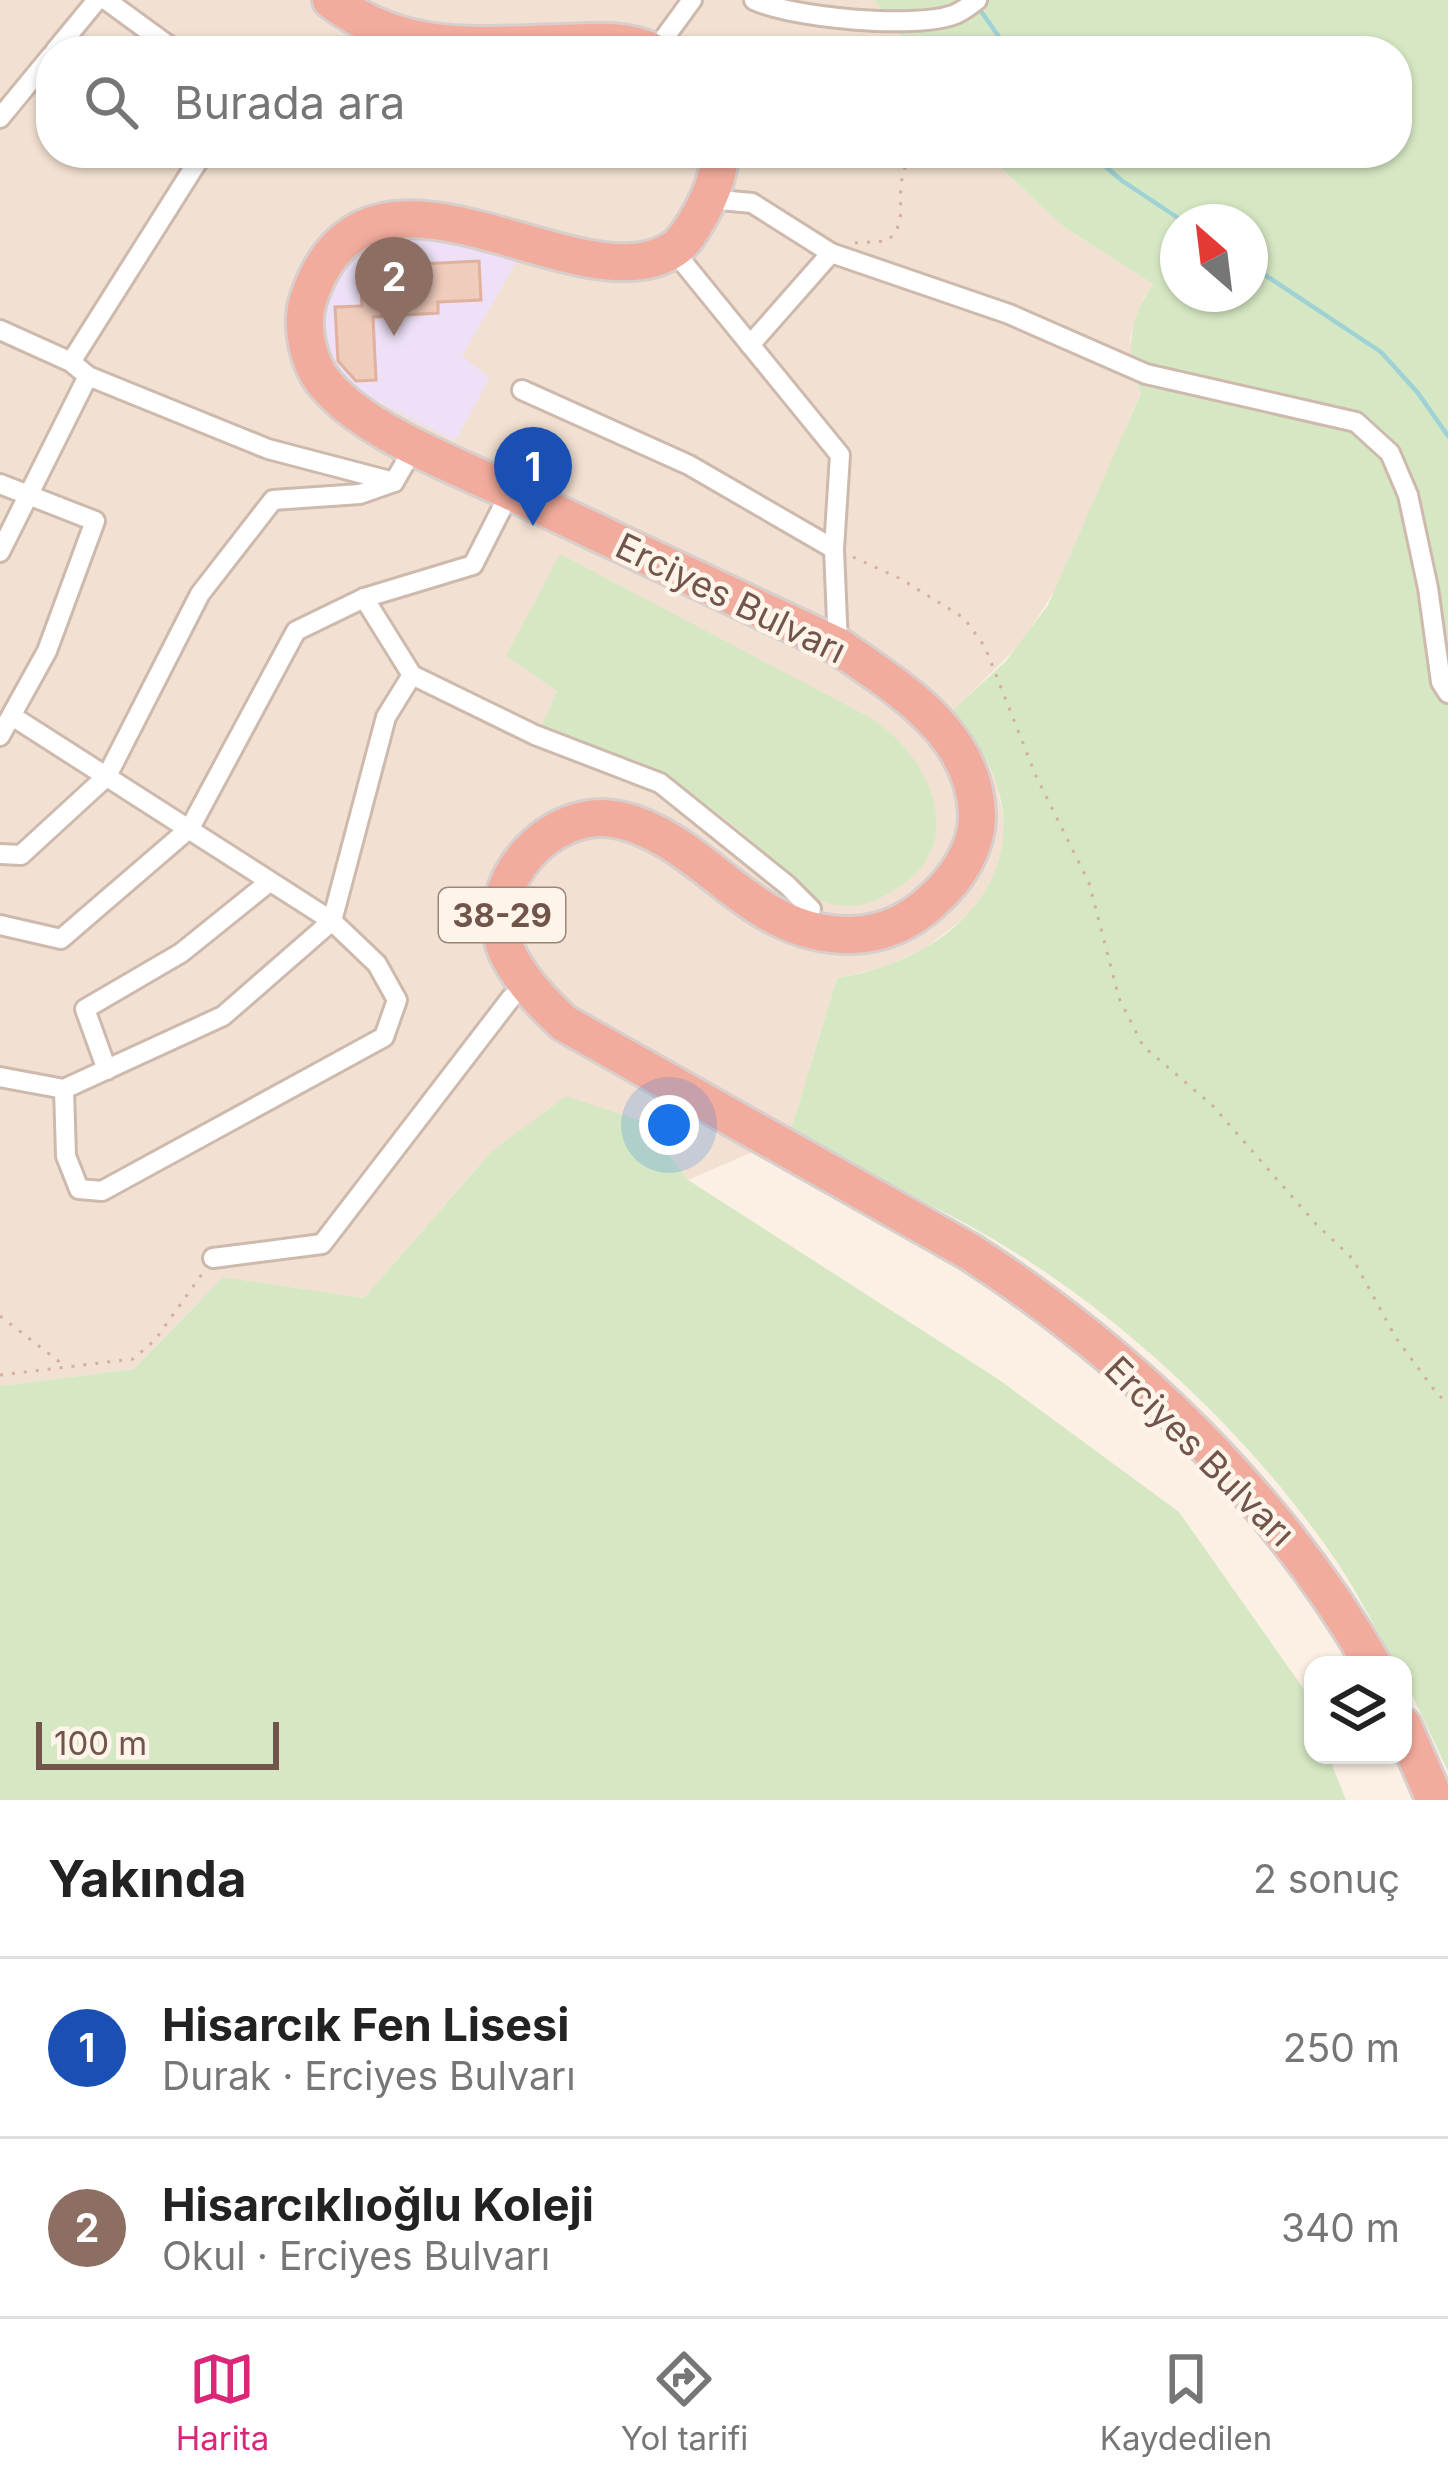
<!DOCTYPE html>
<html lang="tr">
<head>
<meta charset="utf-8">
<style>
	:root { --surface:#fff; --page:#f2f2f2; --text:#222; --muted:#767676; --line:#e0e0e0; --accent:#db2777 }
	body { margin:0; font-family:Inter,sans-serif; background:var(--page); color:var(--text) }
	.controls { position:absolute; right:36px; bottom:36px; display:grid; overflow:hidden; border-radius:24px; box-shadow:0 3px 9px #0004 }
	.controls button { width:108px; height:108px; display:grid; place-items:center; padding:0; border:0; border-bottom:3px solid var(--line); background:var(--surface); color:var(--text); font:60px sans-serif }
	.compass { position:absolute; left:1160px; top:204px; width:108px; height:108px; border-radius:50%; background:var(--surface); box-shadow:0 3px 9px #0004; rotate:332deg }
	.scale { position:absolute; left:36px; bottom:30px; width:243px; box-sizing:border-box; padding-left:12px; border:6px solid #72554a; border-top:0; font-size:33px; line-height:42px; white-space:nowrap; color:#72554a; -webkit-text-stroke:9px #fef4e9; paint-order:stroke }
	.you { position:absolute; left:669px; top:1125px; width:42px; height:42px; margin:-30px; border:9px solid #fff; border-radius:50%; background:#1a73e8; box-shadow:0 0 0 18px #1a73e833 }
	.badge { display:grid; place-items:center; width:78px; height:78px; border-radius:50%; background:var(--accent); color:#fff; font-size:39px; font-weight:700 }
	.pin { position:absolute; translate:-50% -99px; filter:drop-shadow(0 3px 6px #0008) }
	.pin::after { content:''; position:absolute; top:63px; width:42px; height:36px; background:inherit; clip-path:polygon(0 0,100% 0,50% 100%) }
	.list { margin:0; padding:0; list-style:none }
	h2 { display:flex; justify-content:space-between; align-items:center; height:156px; margin:0; padding:0 48px; font-size:51px }
	h2 small { font-size:39px; font-weight:400; color:var(--muted) }
	.list li { display:grid; grid-template-columns:78px 1fr auto; gap:36px; align-items:center; box-sizing:border-box; height:180px; padding:0 48px; border-top:3px solid var(--line) }
	.list b { display:block; font-size:45px; white-space:nowrap }
	.list p { margin:0; font-size:39px; white-space:nowrap; color:var(--muted) }
	.list em { font-size:39px; font-style:normal; color:var(--muted) }
	.icon { flex:none; width:66px; height:66px; fill:none; stroke:currentColor; stroke-width:2; stroke-linecap:round; stroke-linejoin:round }
	.map { position:relative; flex:none; width:1448px; height:1800px; overflow:hidden }
	.search { position:absolute; background:var(--surface); box-shadow:0 3px 9px #0004; left:36px; right:36px; top:36px; height:132px; display:flex; align-items:center; gap:30px; box-sizing:border-box; padding:0 42px; border-radius:48px; color:var(--muted); font-size:45px }
	.sheet { height:516px; background:var(--surface) }
	nav { display:flex; justify-content:space-around; align-items:center; box-sizing:border-box; height:168px; border-top:3px solid var(--line); background:var(--surface); font-size:33px; color:var(--muted) }
	nav a { display:grid; justify-items:center; gap:6px }
	nav .on { color:var(--accent) }
	.map>svg:first-child { display:block }
</style>
</head>
<body>
<div class="map">
<svg width="1448" height="1800" viewBox="0 0 1448 1800">
	<rect width="100%" height="100%" fill="#fbf0e3"/>
	<path fill="#f2e1d2" d="M0 0H874L911 51H51V153H985L1064 227 1153 284 1144 297 1130 338 1135 380 1141 392 1059 584 1021 643 953 711 979 745 997 784 1005 830 998 872 972 912 924 949 882 968 837 978 789 1136 688 1180 644 1122 491 1152 364 1298 223 1277 134 1369 0 1386Z"/>
	<path fill="#ede0f7" d="M388 229 521 254 462 356 490 378 455 441 371 398 328 366 316 286Z"/>
	<g fill="#d5e8c3" fill-rule="evenodd">
		<path d="M874 0H1448V1771L1403 1676V1665H1396C1377 1631 1359 1595 1337 1562 1254 1439 1122 1314 993 1239 928 1201 857 1170 789 1136L837 978C983 955 1062 833 952 711L1006 661 1048 605 1141 393C1124 354 1129 319 1153 284L1064 227 985 153H1397V51H911ZM1178 222H1250V294H1178Z"/>
		<path d="M560 554 869 717C929 754 971 843 897 888 881 898 865 907 846 906 796 904 772 857 737 828 679 781 609 758 540 730L557 691 506 656Z"/>
		<path d="M566 1096 644 1122 688 1180 998 1379 1179 1512 1303 1688 1313 1715V1755H1328L1346 1800H0V1386L134 1369 223 1277 364 1298 491 1152Z"/>
	</g>
	<g fill="none" stroke-linecap="round" stroke-linejoin="round">
		<g stroke="#a0d1d5" stroke-width="4.5">
			<path d="M978 7 1009 51"/>
			<path d="M1090 153 1121 180 1184 222"/>
			<path d="M1250 265 1381 352 1418 393 1448 436"/>
		</g>
	</g>
	<path fill="#efccbc" stroke="#e1b19d" stroke-width="3" d="M479 261 481 300 438 302V313L373 317 376 380 356 381 338 361 335 307 362 306 360 267Z"/>
	<g fill="none" stroke-linecap="round" stroke-linejoin="round">
		<g stroke="#ceb9ad" stroke-width="24">
			<g id="street">
				<path d="M106 0 176 51"/>
				<path d="M754 0C793 18 913 29 953 15 962 12 969 6 977 0"/>
				<path d="M665 37 692 0"/>
				<path d="M55 51 97 0"/>
				<path d="M0 118 51 56"/>
				<path d="M709 199 752 203 831 253 1009 314 1146 374 1356 422 1390 453 1408 495 1428 588 1441 682 1448 693"/>
				<path d="M673 250 840 455 834 549 838 646"/>
				<path d="M0 330 71 362 88 376 268 449 394 482 405 463"/>
				<path d="M750 345 831 253"/>
				<path d="M71 362 203 153"/>
				<path d="M522 390 689 465 834 549"/>
				<path d="M0 484 95 521 47 651 0 736"/>
				<path d="M0 552 88 376"/>
				<path d="M364 598 412 675"/>
				<path d="M12 716 332 921 377 964 397 1000 384 1037 102 1191 79 1189 66 1156 64 1089"/>
				<path d="M0 854 21 855 107 776 200 594 273 500 360 494 394 482"/>
				<path d="M0 925 61 939 190 828 296 631 364 598 473 565 501 510"/>
				<path d="M107 1070 85 1009 181 953 268 883"/>
				<path d="M0 1077 64 1089 223 1016 332 921 386 717 412 675 535 735 660 783 787 885 811 909"/>
				<path d="M213 1258 322 1244 511 998"/>
			</g>
		</g>
		<g stroke="#d8cfcc" stroke-width="42">
			<g id="highway">
				<path d="M331 0C404 55 474 45 560 43 592 42 622 38 651 51"/>
				<path d="M720 153C719 175 712 193 701 213 694 225 686 241 674 249 579 313 368 116 308 300 300 327 308 365 327 386 370 435 458 466 516 494 623 545 731 596 838 646 898 688 974 732 977 814 978 847 957 879 933 900 910 922 884 934 852 935 750 937 707 841 620 820 550 804 478 886 507 952 520 980 542 1003 564 1023L970 1252C1131 1356 1277 1498 1373 1665"/>
				<path d="M1403 1726 1435 1800"/>
			</g>
		</g>
		<g stroke="#d4afa0" stroke-width="3" stroke-dasharray="3 9" stroke-linecap="butt">
			<path d="M855 243 887 241C906 225 899 208 901 185 902 176 906 165 908 156"/>
			<path d="M853 557 901 579 964 618 985 647 1036 776 1089 883 1119 998 1143 1046 1212 1105 1316 1224 1353 1259 1396 1338 1438 1395 1448 1402"/>
			<path d="M0 1316 66 1367"/>
			<path d="M0 1375 133 1359 155 1340 202 1274"/>
		</g>
		<use href="#street" stroke="#fff" stroke-width="18"/>
		<use href="#highway" stroke="#f2ac9d" stroke-width="36"/>
	</g>
	<g text-anchor="middle" stroke-width="9" stroke-linejoin="round" paint-order="stroke">
		<rect fill="#fef4e9" stroke="#9c857a" stroke-width="3" x="439" y="888" width="126" height="54" rx="9"/>
		<g font-size="33" font-weight="bold" fill="#72554a">
			<text x="502" y="927">38-29</text>
		</g>
		<g font-size="36" fill="#72554a" stroke="#fef4e9">
			<text transform="translate(731 598) rotate(26)" y="13">Erciyes Bulvarı</text>
			<text transform="translate(1200 1451) rotate(45)" y="13">Erciyes Bulvarı</text>
		</g>
	</g>
</svg>
<div class="controls">
<button><svg class="icon" aria-label="layers" viewBox="0 0 24 24"><path d="M12 4l9 5-9 5-9-5zM3 14l9 5 9-5"/></svg></button>
</div>
<svg class="compass" viewBox="-18 -18 36 36"><path d="M0-13l5 13h-10z" fill="#e53935"/><path d="M0 13l5-13h-10z" fill="#767676"/></svg>
<div class="scale">100 m</div>
<div class="you"></div>
<div class="pin badge" style="left:533px;top:526px;background:#1a4fb4">1</div>
<div class="pin badge" style="left:394px;top:336px;background:#8d6e63">2</div>
<div class="search"><svg class="icon" aria-label="search" viewBox="0 0 24 24"><circle cx="10" cy="10" r="6"/><path d="M15 15l6 6"/></svg>Burada ara</div>
</div>
<section class="sheet">
<h2>Yakında<small>2 sonuç</small></h2>
<ul class="list">
<li><span class="badge" style="background:#1a4fb4">1</span><div><b>Hisarcık Fen Lisesi</b><p>Durak · Erciyes Bulvarı</p></div><em>250 m</em></li>
<li><span class="badge" style="background:#8d6e63">2</span><div><b>Hisarcıklıoğlu Koleji</b><p>Okul · Erciyes Bulvarı</p></div><em>340 m</em></li>
</ul>
</section>
<nav>
<a class="on"><svg class="icon" aria-label="map" viewBox="0 0 24 24"><path d="M3 6l6-2 6 2 6-2v14l-6 2-6-2-6 2zM9 4v14M15 6v14"/></svg>Harita</a>
<a><svg class="icon" aria-label="directions" viewBox="0 0 24 24"><path d="M12 3l9 9-9 9-9-9zM9 14v-3h6M13 9l2 2-2 2"/></svg>Yol tarifi</a>
<a><svg class="icon" aria-label="saved" viewBox="0 0 24 24"><path d="M7 4h10v16l-5-4-5 4z"/></svg>Kaydedilen</a>
</nav>
</body>
</html>
